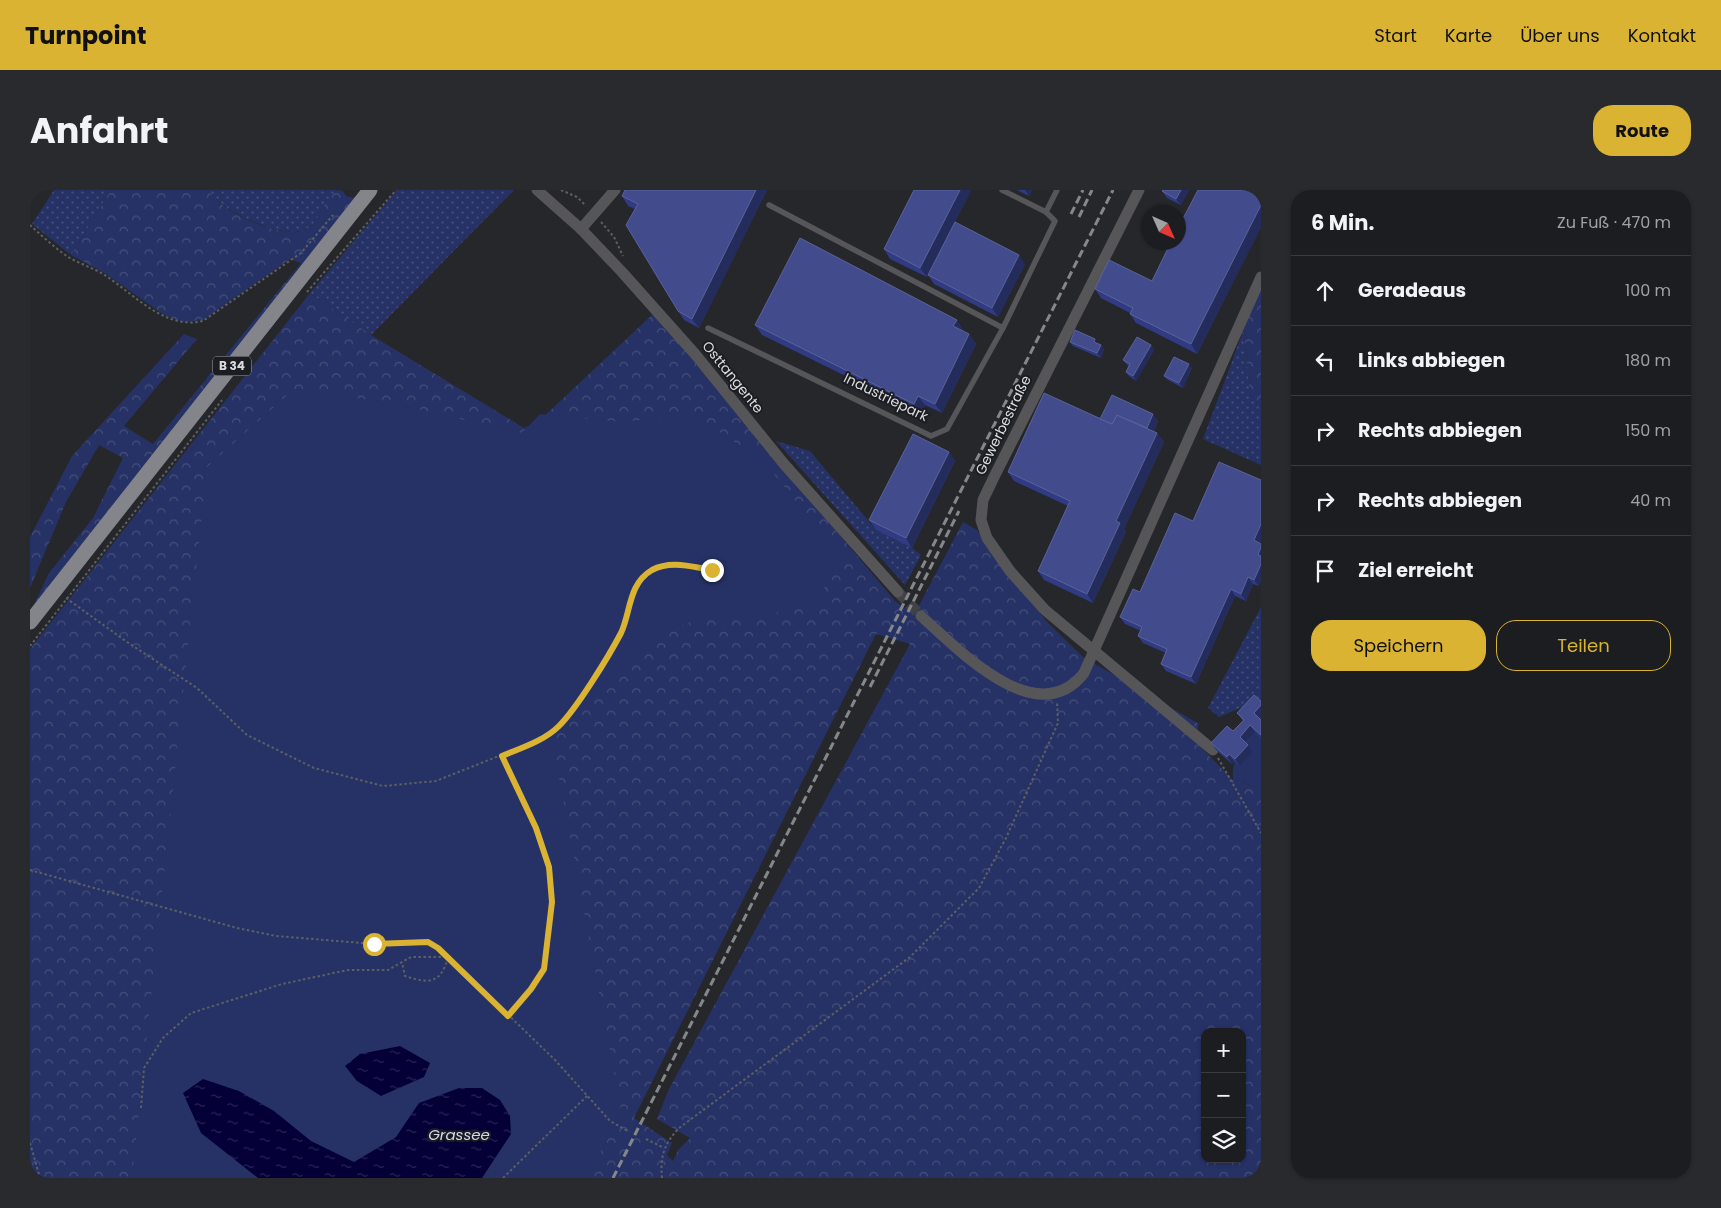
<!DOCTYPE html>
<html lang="de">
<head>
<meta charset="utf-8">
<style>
	:root { --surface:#1c1d20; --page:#292a2d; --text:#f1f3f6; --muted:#a0a2a5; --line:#3a3b3e; --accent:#dab333 }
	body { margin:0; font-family:Poppins,sans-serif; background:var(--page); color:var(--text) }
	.controls { position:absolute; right:15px; bottom:15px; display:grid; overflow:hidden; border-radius:10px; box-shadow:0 1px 4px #0004 }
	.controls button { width:45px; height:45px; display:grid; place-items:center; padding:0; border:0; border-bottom:1px solid var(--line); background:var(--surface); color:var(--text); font:25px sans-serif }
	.compass { position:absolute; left:1111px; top:15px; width:45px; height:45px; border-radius:50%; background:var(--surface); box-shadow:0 1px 4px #0004; rotate:135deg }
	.stop { position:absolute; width:15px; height:15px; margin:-11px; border:4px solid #dab333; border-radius:50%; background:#fff }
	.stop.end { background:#dab333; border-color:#fff; box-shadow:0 1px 5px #0008 }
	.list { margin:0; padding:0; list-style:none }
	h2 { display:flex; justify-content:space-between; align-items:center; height:65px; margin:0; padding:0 20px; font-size:21px }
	h2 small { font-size:16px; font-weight:400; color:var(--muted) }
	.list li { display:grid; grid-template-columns:32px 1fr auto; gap:15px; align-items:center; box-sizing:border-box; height:70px; padding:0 20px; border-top:1px solid var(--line) }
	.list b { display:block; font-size:19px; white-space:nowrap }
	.list em { font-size:16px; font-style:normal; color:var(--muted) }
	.actions { display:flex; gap:10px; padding:15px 20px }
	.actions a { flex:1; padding:11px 0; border:1px solid var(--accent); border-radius:20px; text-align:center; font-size:18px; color:var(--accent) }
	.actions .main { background:var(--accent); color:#111 }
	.icon { flex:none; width:28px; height:28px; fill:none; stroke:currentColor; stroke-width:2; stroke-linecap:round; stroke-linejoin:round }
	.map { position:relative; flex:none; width:1231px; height:988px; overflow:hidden; border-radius:20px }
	header { display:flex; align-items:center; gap:30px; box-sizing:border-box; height:70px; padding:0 25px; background:var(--accent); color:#111 }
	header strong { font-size:24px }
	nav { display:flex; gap:28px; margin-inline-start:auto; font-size:18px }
	.intro { display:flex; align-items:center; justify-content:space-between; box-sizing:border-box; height:120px; padding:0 30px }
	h1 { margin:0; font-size:35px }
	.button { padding:12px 22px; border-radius:20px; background:var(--accent); color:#111; font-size:18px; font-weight:700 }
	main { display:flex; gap:30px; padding:0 30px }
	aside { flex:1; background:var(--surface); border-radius:20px; box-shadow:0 1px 4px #0004 }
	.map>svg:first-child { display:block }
</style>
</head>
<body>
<header>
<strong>Turnpoint</strong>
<nav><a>Start</a><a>Karte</a><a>Über uns</a><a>Kontakt</a></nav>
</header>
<div class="intro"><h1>Anfahrt</h1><a class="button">Route</a></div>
<main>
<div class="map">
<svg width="1231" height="988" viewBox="0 0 1231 988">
	<defs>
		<pattern id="grass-dots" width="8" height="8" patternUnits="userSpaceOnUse" patternTransform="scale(1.25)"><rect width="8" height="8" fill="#263265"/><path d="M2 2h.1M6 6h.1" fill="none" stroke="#454f7b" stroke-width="1.8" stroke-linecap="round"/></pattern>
		<pattern id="forest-crowns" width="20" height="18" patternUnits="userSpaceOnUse" patternTransform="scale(1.25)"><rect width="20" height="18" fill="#263265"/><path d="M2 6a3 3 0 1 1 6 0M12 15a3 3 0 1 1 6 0" fill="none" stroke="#454f7b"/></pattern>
		<pattern id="water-ripples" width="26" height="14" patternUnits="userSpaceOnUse" patternTransform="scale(1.25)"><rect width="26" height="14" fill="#040037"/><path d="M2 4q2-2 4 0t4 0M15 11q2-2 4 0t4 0" fill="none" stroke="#282554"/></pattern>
	</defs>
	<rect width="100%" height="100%" fill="#25272b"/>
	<g fill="url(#grass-dots)">
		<path d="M24 0H81L41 65 2 34Z"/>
		<path d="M179 0H307C294 10 290 31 277 39 256 51 189 21 179 0Z"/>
		<path d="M367 0H484L341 145 280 103Z"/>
		<path d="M1214 139 1220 205 1231 215V275L1173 249Z"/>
		<path d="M746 251 780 261 846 340 882 358 891 365 875 395Z"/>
		<path d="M1231 417V509L1189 527 1178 518Z"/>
	</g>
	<g fill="url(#forest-crowns)" fill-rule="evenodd">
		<path d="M81 0H179C189 22 255 51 277 39 290 31 293 10 307 0L313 1 316 6 332 10 10 419 4 415 19 383 63 328 93 268 69 255 36 312 0 398V347L42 266 154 144 167 149 94 236 123 254 271 73 260 69 173 130 153 132 134 125 76 84 41 65Z"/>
		<path d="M1231 87V215L1220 205 1214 139Z"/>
		<path d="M280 103 341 145 494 238 510 230 624 123 865 411 884 425 933 332 947 340 1017 432 1053 467 1169 534 1164 550 1203 590 1226 597 1231 601V988H0V459ZM846 444 880 454 638 901 627 929 660 948 648 960 643 971 637 965 642 953 604 928ZM1175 842H1212V969H1175Z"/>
	</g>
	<g fill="#263265">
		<path d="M264 199 360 213 492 243 510 224 590 232 665 225 716 260 721 256 814 370 807 374 785 415 730 426 673 428 630 442 521 545 592 925 573 956 559 988H102L177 277Z"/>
		<path d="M1225 542 1231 548V601L1226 597 1203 590C1201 569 1211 557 1225 542Z"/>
	</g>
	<g fill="url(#water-ripples)">
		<path d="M370 856 400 873 394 887 351 906 327 891 315 876 330 864Z"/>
		<path d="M173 889 209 901 244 921 281 951 324 972 366 947 389 913 429 898H452L470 910 480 926 481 944 452 988H228L171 943 153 903Z"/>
	</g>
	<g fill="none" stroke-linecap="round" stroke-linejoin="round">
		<path stroke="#404246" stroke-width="11" stroke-dasharray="11 5.5" stroke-linecap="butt" d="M868 402 891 426"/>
		<g stroke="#5d5f62" stroke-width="2" stroke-dasharray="2.5 2.5" stroke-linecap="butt">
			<path d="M531 0 547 7 556 16"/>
			<path d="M571 32 584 47 593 66"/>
			<path d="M0 35C12 46 25 58 38 67 50 74 64 78 76 86 105 105 135 140 173 131L271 63 303 25"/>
			<path d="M277 102 366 0"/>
			<path d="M36 408 97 452 167 498 217 545 284 578 353 596 406 591 509 550 529 536 553 503 591 442 602 401 621 381 643 374 682 380"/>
			<path d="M0 456 192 210"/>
			<path d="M472 566 506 638 519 677 522 712 514 779 501 799 478 826"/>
			<path d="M1188 568 1231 643"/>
			<path d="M0 680 207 738 246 746 344 754 398 752 408 757 525 870 580 931 599 942"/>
			<path d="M111 918 114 878 133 848 161 823 252 794 318 780H358L381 767H418C411 794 399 794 375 786L372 772"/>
			<path d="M616 949 634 958"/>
			<path d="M0 953 10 988"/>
			<path d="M473 988 557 906"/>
			<path d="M632 988C630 966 634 954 649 938L880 767 949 698 976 648 1028 533 1027 511"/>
		</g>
		<g stroke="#565659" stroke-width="5.5">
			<path d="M972 0 1016 22"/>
			<path d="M739 15 973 138 1025 31 1016 22 1027 0"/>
			<path d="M678 138 901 246 917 239 973 138"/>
		</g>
		<g stroke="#565659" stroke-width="11">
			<path d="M507 0 551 39 592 82 665 164 754 274 868 402"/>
			<path d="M1109 0 965 285 953 310 951 330 957 348 980 381 1015 420 1183 560"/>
			<path d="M551 39 585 0"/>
			<path d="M891 426C928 459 1007 543 1054 483L1231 87"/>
		</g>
		<path stroke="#83858a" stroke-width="15" d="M0 432 340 0"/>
		<g stroke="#86878b" stroke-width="3" stroke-dasharray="8 4" stroke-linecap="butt">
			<path d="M1041 24 1053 0"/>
			<path d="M1049 27 1062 0"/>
			<path d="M840 497 929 321"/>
			<path d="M583 988 1083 0"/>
		</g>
	</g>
	<g fill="#303b83">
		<path d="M595 0H737L669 138 654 130 648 121 605 19 598 16 592 6Z"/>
		<path d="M987 0H1002L999 6Z"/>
		<path d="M1159 0 1151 15 1137 8 1132 1Z"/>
		<path d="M941 1 905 70 995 74 968 127 904 94 898 85 897 87 860 69 854 59Z"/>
		<path d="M1231 5V37L1167 164 1106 133 1100 124V123L1071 108 1065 99 1122 91Z"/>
		<path d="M725 135 933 139 932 141 939 144 946 154 912 223 895 215 891 223 732 145Z"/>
		<path d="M1040 152 1068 153 1071 155 1074 159 1071 168 1043 156Z"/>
		<path d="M1121 155 1124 160 1106 191 1099 186 1096 182 1099 176 1097 175 1093 170Z"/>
		<path d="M1162 178 1153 198 1138 190 1134 186Z"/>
		<path d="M1070 229 1128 231 1124 241 1127 243 1134 252 1094 339 1096 342 1063 413 1014 390 1008 381 1038 316 984 291 978 282Z"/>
		<path d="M919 262 925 271 882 358 846 340 839 330Z"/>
		<path d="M1163 331 1230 353 1229 396 1223 394 1216 411 1205 406 1166 494 1136 481 1131 474 1136 463 1113 453 1108 446 1111 441 1095 434 1090 427 1110 402Z"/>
		<path d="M1231 511V527L1230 529 1231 530V548L1225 542 1216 553 1223 562 1210 576 1204 571 1202 574 1186 560 1181 553 1203 541 1213 531 1207 523Z"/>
	</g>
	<g fill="#242c5c">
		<path d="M726 0H737L669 138 662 129Z"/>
		<path d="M930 0H940L941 1 897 87 890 78Z"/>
		<path d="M995 0H1002L999 6Z"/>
		<path d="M1151 0H1159L1151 15 1146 9Z"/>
		<path d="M1231 15V37L1167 164 1161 154Z"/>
		<path d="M989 65 995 74 968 127 962 118Z"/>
		<path d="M927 130 933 139 930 145 923 136Z"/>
		<path d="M939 144 946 154 912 223 905 214Z"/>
		<path d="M1071 155 1074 159 1071 168 1067 163Z"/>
		<path d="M1121 155 1124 160 1106 191 1103 186Z"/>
		<path d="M1159 174 1162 178 1153 198 1149 193Z"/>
		<path d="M888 206 895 215 891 223 884 214Z"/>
		<path d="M1123 224 1128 231 1121 247 1116 240Z"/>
		<path d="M1127 243 1134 252 1094 339 1096 342 1063 413 1057 404 1086 331Z"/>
		<path d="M919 262 925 271 882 358 876 348Z"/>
		<path d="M1231 334V352L1229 357 1224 350Z"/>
		<path d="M1231 357V370L1228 365Z"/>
		<path d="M1231 374V392L1229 396 1224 390Z"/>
		<path d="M1218 387 1223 394 1216 411 1211 404Z"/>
		<path d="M1201 399 1205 406 1166 494 1161 487Z"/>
		<path d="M1231 515V527L1228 530 1224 523Z"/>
		<path d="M1220 535 1225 542 1214 554 1210 547Z"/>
		<path d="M1218 555 1223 562 1210 576 1205 569Z"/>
		<path d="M1199 564 1204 571 1202 574 1197 567Z"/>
	</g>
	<g fill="#424c8d" stroke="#5a6399">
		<path d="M595 0H726L662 129 648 121 596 35 608 14 592 6Z"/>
		<path d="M884 0H930L890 78 854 59Z"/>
		<path d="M1133 0H1151L1146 9 1132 1Z"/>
		<path d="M1168 0H1221L1231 5V15L1161 154 1100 124 1103 118 1065 99 1079 70 1122 91 1141 52H1148V38Z"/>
		<path d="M925 32 989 65 962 118 898 85Z"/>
		<path d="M770 48 927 130 923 136 939 144 905 214 888 206 884 214 725 135Z"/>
		<path d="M1045 140 1065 149 1064 152 1071 155 1067 163 1040 152Z"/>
		<path d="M1107 147 1121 155 1103 186 1096 182 1100 174 1093 170Z"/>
		<path d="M1144 167 1159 174 1149 193 1134 186Z"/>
		<path d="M1014 203 1082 234 1087 225 1127 243 1086 331 1090 333 1057 404 1008 381 1040 311 978 282Z"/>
		<path d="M1082 205 1123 224 1117 238 1087 225 1082 234 1070 229Z"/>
		<path d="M883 244 919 262 876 348 839 330Z"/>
		<path d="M1189 272 1231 290V334L1224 350 1231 354V357L1228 365 1231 366V374L1224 390 1218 387 1211 404 1201 399 1161 487 1131 474 1137 459 1108 446 1112 437 1090 427 1103 399 1110 402 1145 323 1163 331Z"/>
		<path d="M1224 505 1231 511V515L1224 523 1231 530V545L1220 535 1210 547 1218 555 1205 569 1199 564 1197 567 1181 553 1197 536 1203 541 1214 530 1207 523Z"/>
	</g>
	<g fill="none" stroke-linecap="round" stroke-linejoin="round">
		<path stroke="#dab333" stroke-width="6" d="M344 754 398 752 408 758 478 826 501 799 514 779 522 712 519 677 506 638 472 566C491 558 514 551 529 536 547 518 579 466 591 443 601 422 598 394 622 380 641 370 662 377 682 380"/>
	</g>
	<g text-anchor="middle" stroke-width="4" stroke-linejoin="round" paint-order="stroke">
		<rect fill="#1c1d22" stroke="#a1a2a6" stroke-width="1" x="183" y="166.5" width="38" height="19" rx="4"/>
		<g font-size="12" font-weight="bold" fill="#dadbde">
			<text x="202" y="180">B 34</text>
		</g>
		<g font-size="14" fill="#dadbde" stroke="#1c1d22">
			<text transform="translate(703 187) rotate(51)" y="5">Osttangente</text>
			<text transform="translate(856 207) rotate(26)" y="5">Industriepark</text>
			<text transform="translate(973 235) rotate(-64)" y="5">Gewerbestraße</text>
		</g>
		<g font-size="15" font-style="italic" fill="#d1d9ef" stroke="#1c1d22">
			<text x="429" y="950">Grassee</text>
		</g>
	</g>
</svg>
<div class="controls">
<button>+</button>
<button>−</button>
<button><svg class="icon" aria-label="layers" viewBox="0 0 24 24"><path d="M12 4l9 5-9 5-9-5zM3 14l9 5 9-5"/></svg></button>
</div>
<svg class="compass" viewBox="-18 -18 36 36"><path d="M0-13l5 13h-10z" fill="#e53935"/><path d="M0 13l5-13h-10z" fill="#a0a2a5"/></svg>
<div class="stop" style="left:344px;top:754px"></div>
<div class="stop end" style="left:682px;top:380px"></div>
</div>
<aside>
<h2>6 Min.<small>Zu Fuß · 470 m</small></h2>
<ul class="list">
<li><svg class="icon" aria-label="ahead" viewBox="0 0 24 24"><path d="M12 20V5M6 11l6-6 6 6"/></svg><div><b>Geradeaus</b></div><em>100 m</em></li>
<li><svg class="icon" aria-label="left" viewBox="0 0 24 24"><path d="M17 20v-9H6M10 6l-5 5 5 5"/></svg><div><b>Links abbiegen</b></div><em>180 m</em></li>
<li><svg class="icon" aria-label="right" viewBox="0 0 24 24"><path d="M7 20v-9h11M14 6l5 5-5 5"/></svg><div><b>Rechts abbiegen</b></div><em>150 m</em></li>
<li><svg class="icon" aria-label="right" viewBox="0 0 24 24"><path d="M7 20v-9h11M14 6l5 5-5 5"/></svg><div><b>Rechts abbiegen</b></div><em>40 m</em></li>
<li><svg class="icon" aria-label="arrive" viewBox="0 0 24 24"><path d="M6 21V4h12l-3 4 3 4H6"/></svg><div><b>Ziel erreicht</b></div></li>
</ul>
<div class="actions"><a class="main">Speichern</a><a>Teilen</a></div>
</aside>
</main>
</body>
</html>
